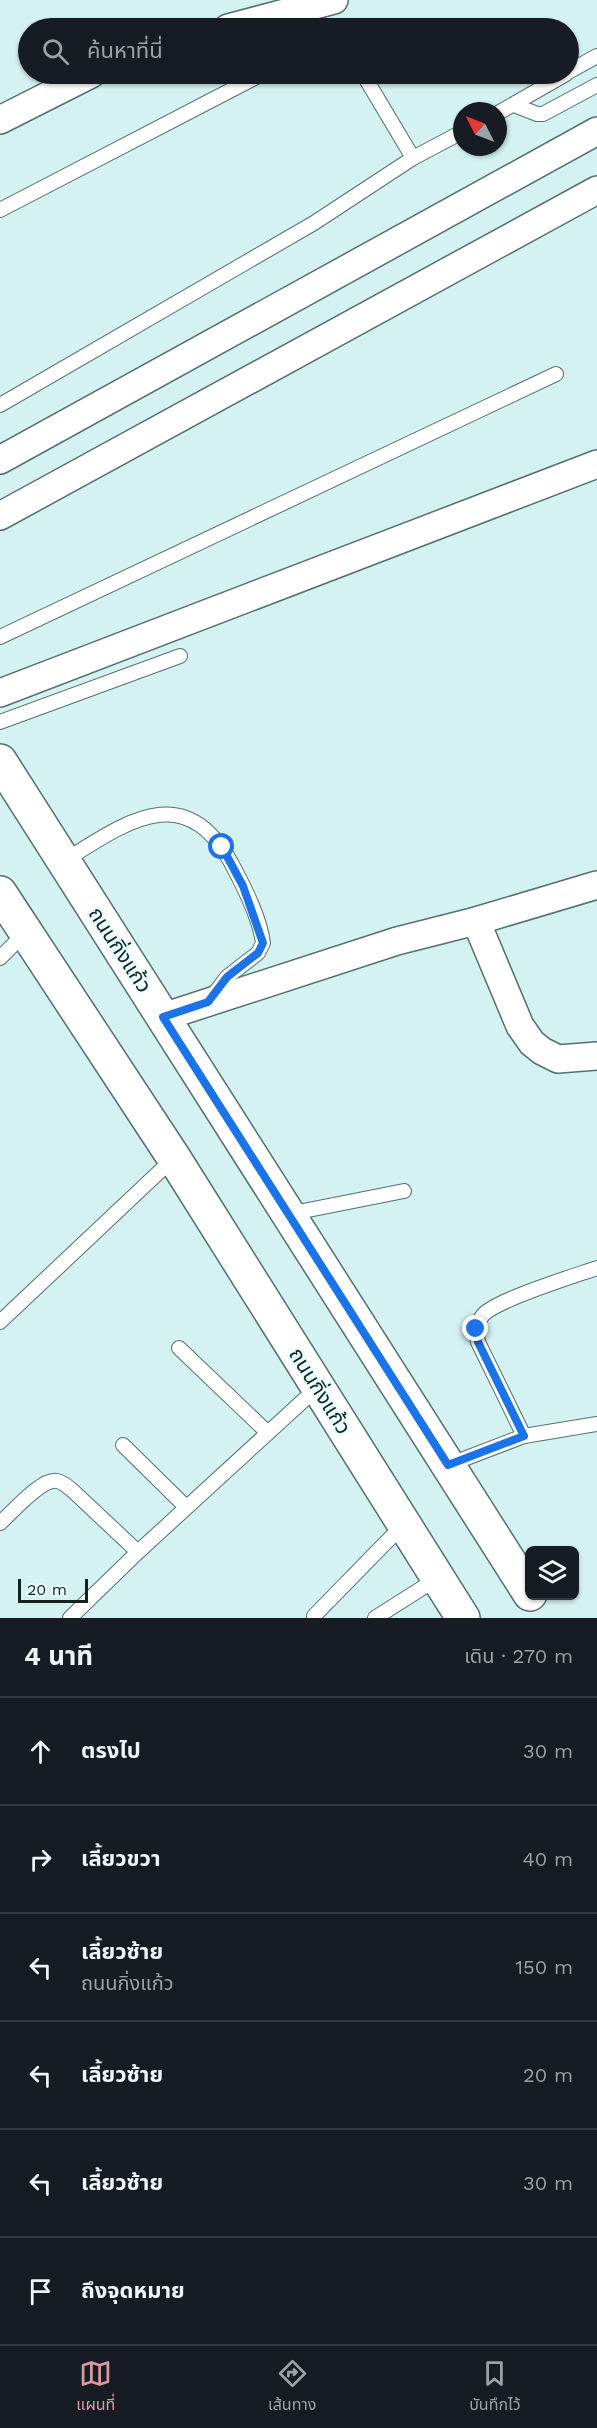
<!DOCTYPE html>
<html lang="th">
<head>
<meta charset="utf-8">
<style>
	:root { --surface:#171b24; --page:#242831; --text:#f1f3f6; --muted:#9ea1a6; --line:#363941; --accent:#da9a9d }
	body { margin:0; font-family:"Work Sans","Noto Sans Thai",sans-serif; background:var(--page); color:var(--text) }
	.controls { position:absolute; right:18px; bottom:18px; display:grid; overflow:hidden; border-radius:9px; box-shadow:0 2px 4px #0004 }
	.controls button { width:54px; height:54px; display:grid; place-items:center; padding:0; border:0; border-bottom:2px solid var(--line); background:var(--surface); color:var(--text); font:30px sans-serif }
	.compass { position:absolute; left:453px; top:102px; width:54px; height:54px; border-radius:50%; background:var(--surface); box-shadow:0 2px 4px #0004; rotate:312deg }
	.scale { position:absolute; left:18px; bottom:15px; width:70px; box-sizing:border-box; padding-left:6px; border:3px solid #162121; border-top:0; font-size:16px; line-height:21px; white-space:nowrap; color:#162121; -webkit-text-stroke:4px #e6fefe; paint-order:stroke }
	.stop { position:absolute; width:18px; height:18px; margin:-14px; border:4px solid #1a73e8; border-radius:50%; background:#fff }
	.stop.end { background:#1a73e8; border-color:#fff; box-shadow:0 2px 6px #0008 }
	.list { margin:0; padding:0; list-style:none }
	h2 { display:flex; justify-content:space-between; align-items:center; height:78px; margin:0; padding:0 24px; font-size:26px }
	h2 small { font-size:20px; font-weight:400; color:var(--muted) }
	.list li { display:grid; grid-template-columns:39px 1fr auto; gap:18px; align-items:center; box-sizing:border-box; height:108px; padding:0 24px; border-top:2px solid var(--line) }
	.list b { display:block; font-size:22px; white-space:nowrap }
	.list p { margin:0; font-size:20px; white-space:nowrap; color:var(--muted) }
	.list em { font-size:20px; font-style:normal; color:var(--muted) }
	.icon { flex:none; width:33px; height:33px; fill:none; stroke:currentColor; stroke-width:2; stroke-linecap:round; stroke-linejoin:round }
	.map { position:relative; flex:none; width:597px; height:1618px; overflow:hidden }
	.search { position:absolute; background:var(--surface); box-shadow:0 2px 4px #0004; left:18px; right:18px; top:18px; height:66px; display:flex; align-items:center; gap:15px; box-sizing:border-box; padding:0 21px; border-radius:33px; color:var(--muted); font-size:22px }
	.sheet { height:726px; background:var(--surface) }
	nav { display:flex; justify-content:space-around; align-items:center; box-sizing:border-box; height:84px; border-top:2px solid var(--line); background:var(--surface); font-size:16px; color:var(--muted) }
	nav a { display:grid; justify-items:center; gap:3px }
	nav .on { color:var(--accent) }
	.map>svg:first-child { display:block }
</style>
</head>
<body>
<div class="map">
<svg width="597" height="1618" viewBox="0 0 597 1618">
	<rect width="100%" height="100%" fill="#d4f2f2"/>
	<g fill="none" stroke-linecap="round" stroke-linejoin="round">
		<g stroke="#546f6f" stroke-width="16">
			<g id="lane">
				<path d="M568 72 597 56"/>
				<path d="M363 74 413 158"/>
				<path d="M514 105 537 114H543L597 85"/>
				<path d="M498 113 566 74"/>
				<path d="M0 210 262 74"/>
				<path d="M0 405 314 223 413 158 462 132"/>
				<path d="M0 637 556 374"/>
				<path d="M0 722 180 656"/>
				<path d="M64 861C129 820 188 777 235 870 246 891 260 919 263 943L258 953 227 977 211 998"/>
				<path d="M0 958 25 933"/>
				<path d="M288 1214 404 1191"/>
				<path d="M0 1322 174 1158"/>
				<path d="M179 1348 267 1432"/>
				<path d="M524 1436 478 1342C476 1332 476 1323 483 1315 496 1300 574 1276 597 1268"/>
				<path d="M123 1445 186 1507"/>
				<path d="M448 1465 524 1436 597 1424"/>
				<path d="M0 1523C12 1513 41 1478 57 1481 63 1482 68 1487 73 1491L138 1552"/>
				<path d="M314 1616 404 1524"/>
				<path d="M70 1618 138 1552 317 1388"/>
				<path d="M375 1618 438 1578"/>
			</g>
		</g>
		<g stroke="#546f6f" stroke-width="30">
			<g id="street">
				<path d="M228 28 334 0"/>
				<path d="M0 120 91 74"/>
				<path d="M0 460 597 131"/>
				<path d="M0 516 597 190"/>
				<path d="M0 693 597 464"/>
				<path d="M476 921 520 1026 532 1043 542 1051 558 1059 597 1056"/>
				<path d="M163 1017 397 941 476 921 597 885"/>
			</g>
		</g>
		<g stroke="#546f6f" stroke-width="36">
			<g id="primary">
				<path d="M0 761 530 1594"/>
				<path d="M0 893 174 1158 463 1618"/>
			</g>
		</g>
		<use href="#lane" stroke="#fff" stroke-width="14"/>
		<use href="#street" stroke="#fff" stroke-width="27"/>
		<use href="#primary" stroke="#fff" stroke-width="33"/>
	</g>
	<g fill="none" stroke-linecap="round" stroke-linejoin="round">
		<path stroke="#1a73e8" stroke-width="8" d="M222 847 243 886 263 943 258 953 227 977 208 1002 163 1017 448 1465 524 1436 478 1342 476 1329"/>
	</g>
	<g text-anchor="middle" stroke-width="4.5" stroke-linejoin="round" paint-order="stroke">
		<g font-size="21" fill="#162121" stroke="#e6fefe">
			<text transform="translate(120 950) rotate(57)" y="7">ถนนกิ่งแก้ว</text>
			<text transform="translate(320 1391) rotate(58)" y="7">ถนนกิ่งแก้ว</text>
		</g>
	</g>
</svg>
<div class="controls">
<button><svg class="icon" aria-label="layers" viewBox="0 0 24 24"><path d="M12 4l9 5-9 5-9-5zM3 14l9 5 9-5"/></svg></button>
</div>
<svg class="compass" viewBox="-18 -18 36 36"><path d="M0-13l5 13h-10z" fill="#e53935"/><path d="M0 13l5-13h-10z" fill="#9ea1a6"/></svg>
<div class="scale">20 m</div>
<div class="stop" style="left:222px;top:847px"></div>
<div class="stop end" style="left:476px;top:1329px"></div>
<div class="search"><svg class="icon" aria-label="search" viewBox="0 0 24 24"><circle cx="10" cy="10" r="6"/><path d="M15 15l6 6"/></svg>ค้นหาที่นี่</div>
</div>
<section class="sheet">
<h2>4 นาที<small>เดิน · 270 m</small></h2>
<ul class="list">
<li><svg class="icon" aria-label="ahead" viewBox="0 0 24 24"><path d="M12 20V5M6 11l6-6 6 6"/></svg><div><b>ตรงไป</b></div><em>30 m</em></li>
<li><svg class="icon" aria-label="right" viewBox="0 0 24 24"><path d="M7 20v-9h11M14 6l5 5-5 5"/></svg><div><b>เลี้ยวขวา</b></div><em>40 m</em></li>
<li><svg class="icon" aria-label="left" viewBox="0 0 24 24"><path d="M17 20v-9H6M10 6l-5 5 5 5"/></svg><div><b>เลี้ยวซ้าย</b><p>ถนนกิ่งแก้ว</p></div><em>150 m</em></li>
<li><svg class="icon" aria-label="left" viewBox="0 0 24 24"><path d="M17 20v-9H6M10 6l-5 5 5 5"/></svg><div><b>เลี้ยวซ้าย</b></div><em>20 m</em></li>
<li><svg class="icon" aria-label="left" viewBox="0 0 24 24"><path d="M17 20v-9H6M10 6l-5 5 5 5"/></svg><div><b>เลี้ยวซ้าย</b></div><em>30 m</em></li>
<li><svg class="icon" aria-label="arrive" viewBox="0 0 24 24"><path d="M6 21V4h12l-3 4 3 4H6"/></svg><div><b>ถึงจุดหมาย</b></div></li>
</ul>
</section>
<nav>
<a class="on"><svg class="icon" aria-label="map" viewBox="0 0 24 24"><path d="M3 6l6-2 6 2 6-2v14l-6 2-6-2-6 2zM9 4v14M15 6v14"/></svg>แผนที่</a>
<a><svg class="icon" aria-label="directions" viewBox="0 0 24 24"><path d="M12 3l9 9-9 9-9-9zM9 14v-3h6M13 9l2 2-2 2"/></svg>เส้นทาง</a>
<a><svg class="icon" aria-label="saved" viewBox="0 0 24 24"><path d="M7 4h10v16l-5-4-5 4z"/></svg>บันทึกไว้</a>
</nav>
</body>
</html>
